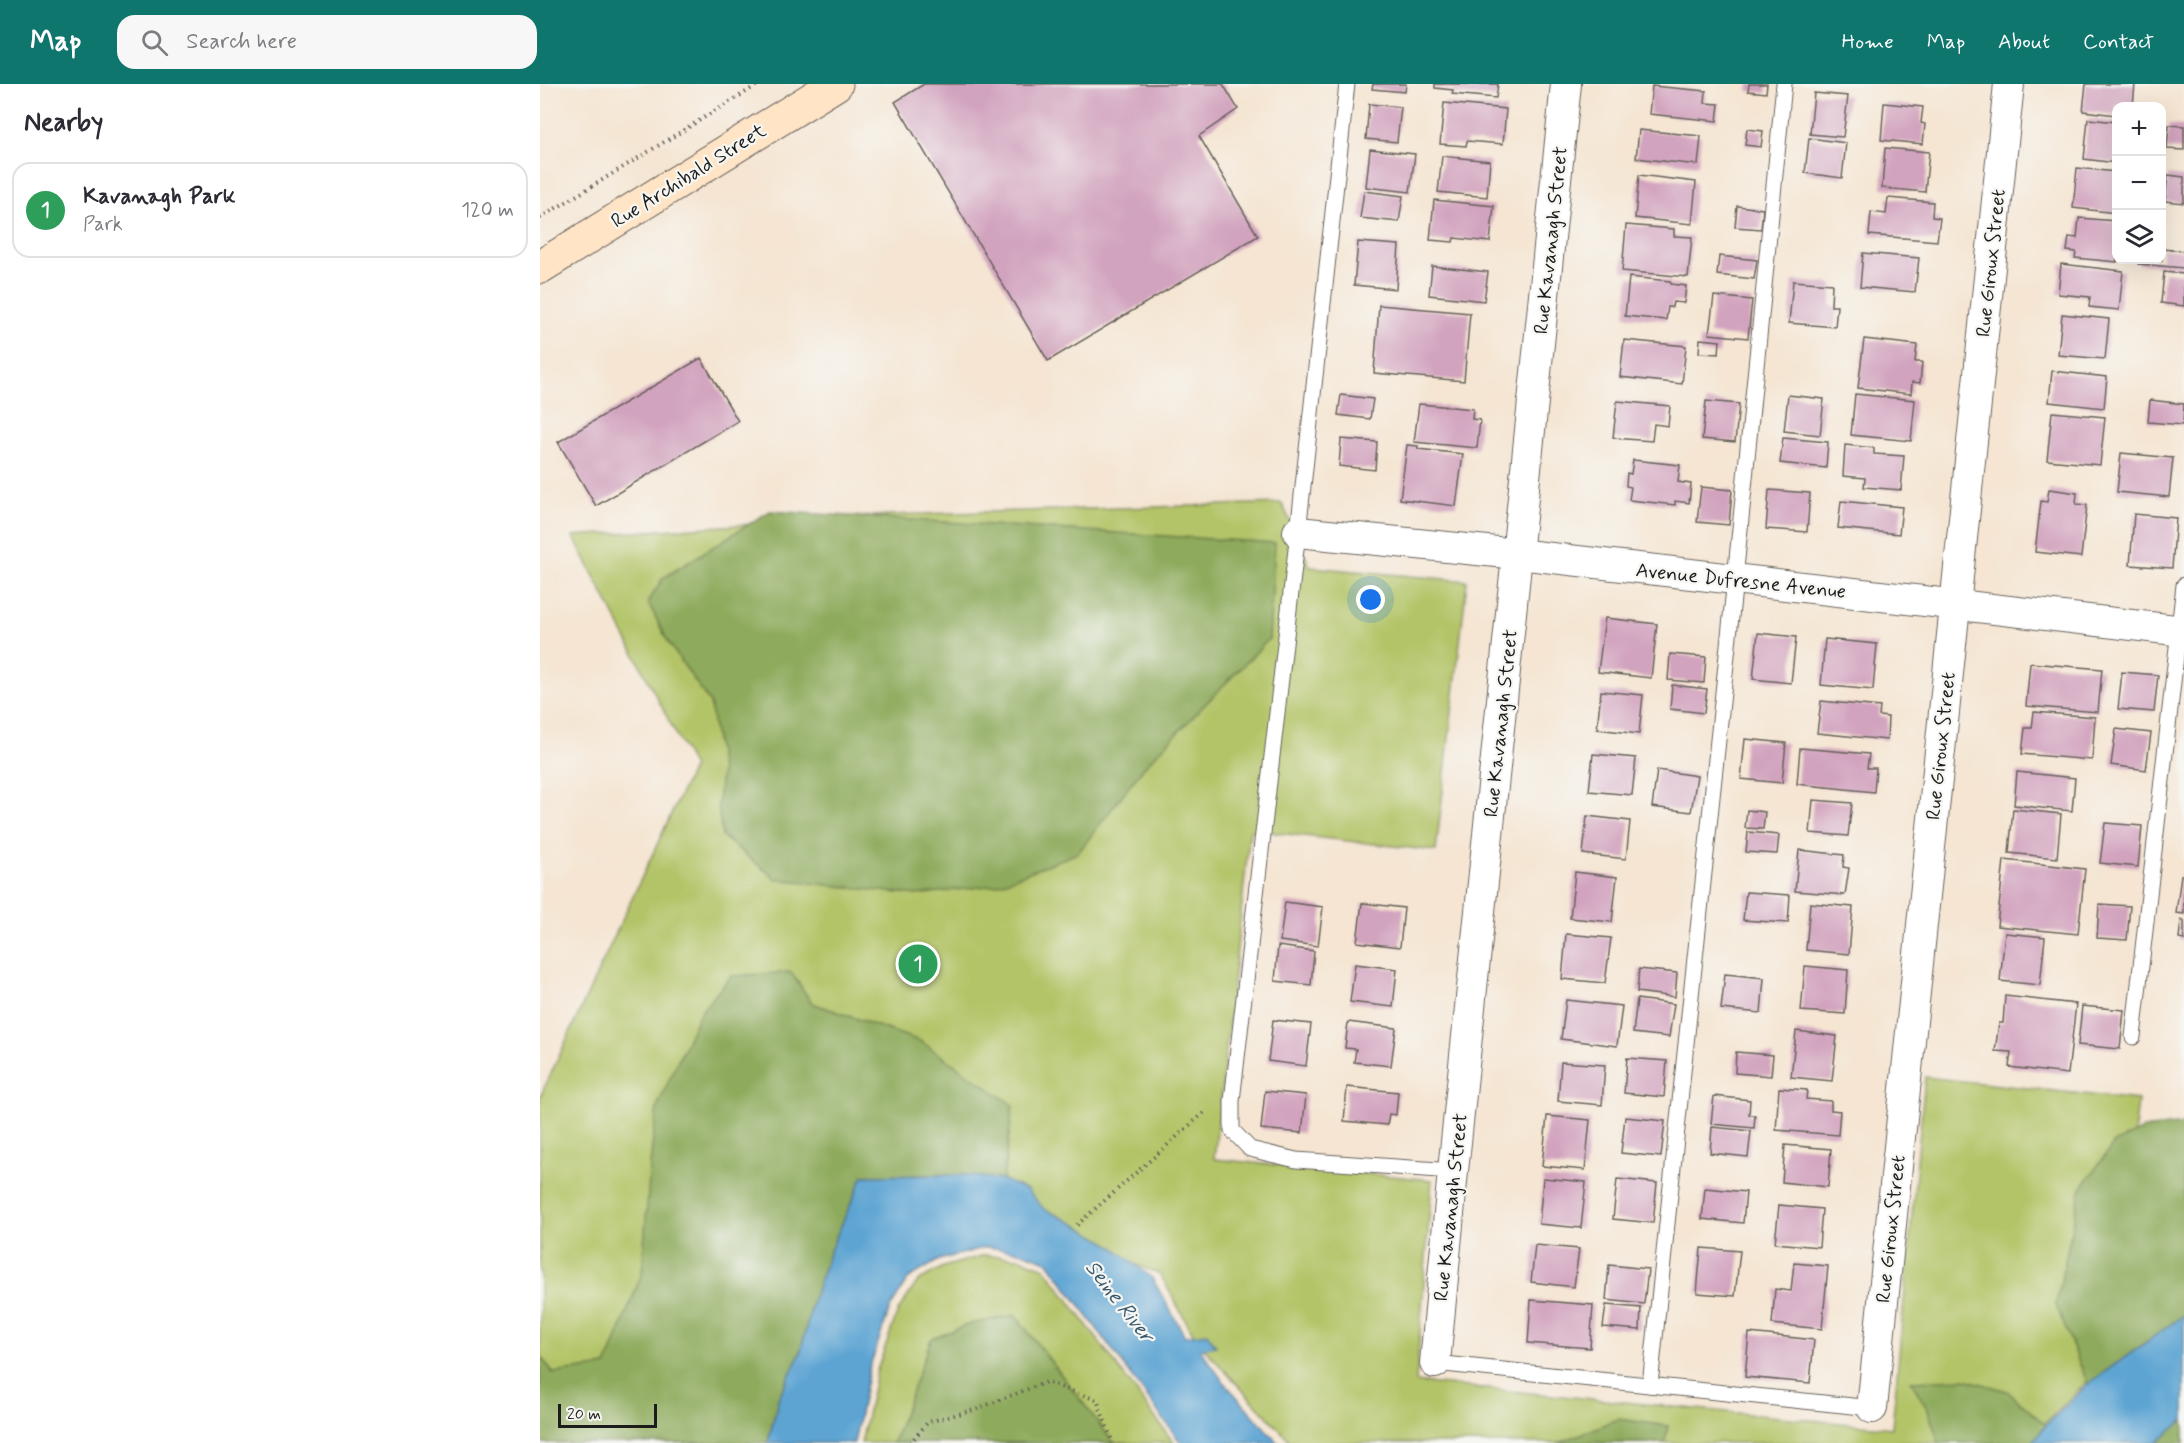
<!DOCTYPE html>
<html lang="en">
<head>
<meta charset="utf-8">
<style>
	:root { --surface:#fff; --page:#f7f7f7; --text:#2b2b33; --muted:#7c7c81; --line:#e1e1e2; --accent:#0f766e }
	body { margin:0; font-family:Mynerve,sans-serif; background:var(--page); color:var(--text) }
	.controls { position:absolute; right:18px; top:18px; display:grid; overflow:hidden; border-radius:12px; box-shadow:0 6px 24px #0002 }
	.controls button { width:54px; height:54px; display:grid; place-items:center; padding:0; border:0; border-bottom:2px solid var(--line); background:var(--surface); color:var(--text); font:30px sans-serif }
	.scale { position:absolute; left:18px; bottom:15px; width:99px; box-sizing:border-box; padding-left:6px; border:3px solid #1c1c1c; border-top:0; font-size:16px; line-height:21px; white-space:nowrap; color:#1c1c1c; -webkit-text-stroke:4px #f6f6f2; paint-order:stroke }
	.you { position:absolute; left:831px; top:516px; width:21px; height:21px; margin:-15px; border:4px solid #fff; border-radius:50%; background:#1a73e8; box-shadow:0 0 0 9px #1a73e833 }
	.badge { display:grid; place-items:center; width:39px; height:39px; border-radius:50%; background:var(--accent); color:#fff; font-size:20px; font-weight:700 }
	.pin { position:absolute; translate:-50% -50%; border:3px solid #fff; box-shadow:0 2px 6px #0006 }
	.list { margin:0; padding:0; list-style:none }
	h2 { display:flex; justify-content:space-between; align-items:center; height:78px; margin:0; padding:0 24px; font-size:26px }
	h2 small { font-size:20px; font-weight:400; color:var(--muted) }
	.list li { display:grid; grid-template-columns:39px 1fr auto; gap:18px; align-items:center; box-sizing:border-box; height:96px; margin:0 12px 12px; padding:0 12px; border:2px solid var(--line); border-radius:18px }
	.list b { display:block; font-size:22px; white-space:nowrap }
	.list p { margin:0; font-size:20px; white-space:nowrap; color:var(--muted) }
	.list em { font-size:20px; font-style:normal; color:var(--muted) }
	.icon { flex:none; width:33px; height:33px; fill:none; stroke:currentColor; stroke-width:2; stroke-linecap:round; stroke-linejoin:round }
	.map { position:relative; flex:none; width:1644px; height:1359px; overflow:hidden }
	header { display:flex; align-items:center; gap:36px; box-sizing:border-box; height:84px; padding:0 30px; background:var(--accent); color:#fff }
	header strong { font-size:28px }
	nav { display:flex; gap:33px; margin-inline-start:auto; font-size:21px }
	.search { width:420px; height:54px; background:var(--page); display:flex; align-items:center; gap:15px; box-sizing:border-box; padding:0 21px; border-radius:18px; color:var(--muted); font-size:22px }
	main { display:flex }
	aside { flex:1; background:var(--surface) }
	.map>svg:first-child { display:block }
</style>
</head>
<body>
<header>
<strong>Map</strong>
<div class="search"><svg class="icon" aria-label="search" viewBox="0 0 24 24"><circle cx="10" cy="10" r="6"/><path d="M15 15l6 6"/></svg>Search here</div>
<nav><a>Home</a><a>Map</a><a>About</a><a>Contact</a></nav>
</header>
<main>
<aside>
<h2>Nearby<small></small></h2>
<ul class="list">
<li><span class="badge" style="background:#2e9e5b">1</span><div><b>Kavanagh Park</b><p>Park</p></div><em>120 m</em></li>
</ul>
</aside>
<div class="map">
<svg width="1644" height="1359" viewBox="0 0 1644 1359">
	<rect width="100%" height="100%" fill="#f6f6f2"/>
	<filter id="ink" filterUnits="userSpaceOnUse"><feTurbulence type="fractalNoise" baseFrequency=".0167" numOctaves="2"/><feDisplacementMap in="SourceGraphic" scale="12" xChannelSelector="R" yChannelSelector="G"/><feConvolveMatrix kernelMatrix="1 2 1 2 8 2 1 2 1" color-interpolation-filters="sRGB"/></filter>
	<filter id="wash" filterUnits="userSpaceOnUse"><feTurbulence type="fractalNoise" baseFrequency=".008" numOctaves="4" result="noise"/><feDisplacementMap in="SourceGraphic" scale="24" xChannelSelector="R" yChannelSelector="G"/><feGaussianBlur stdDeviation="1.35" result="paint"/><feColorMatrix in="noise" values="0 0 0 0 0 0 0 0 0 0 0 0 0 0 0 0 0 1.4 0 .05"/><feComposite in="paint" operator="in"/></filter>
	<g filter="url(#wash)">
		<rect width="100%" height="100%" fill="#f5e5d2"/>
		<g fill="#b3c467" stroke="#687042" stroke-width="1.5">
			<path d="M742 419 770 483 927 497 896 767 710 746 674 1075 892 1096 876 1298 1352 1344 1385 993 1598 1016 1570 1275 1485 1359H752L657 1257 620 1190 322 1074 0 1359V1013L153 683 33 452 349 431Z"/>
			<path d="M445 1171 479 1174 505 1184 634 1359H321L336 1289 358 1227 378 1197 403 1183Z"/>
		</g>
		<g fill="#8eaa5c" stroke="#55633c" stroke-width="1.5">
			<path d="M230 427 735 459 729 555 604 683 538 769 456 801 376 811 236 795 182 752 178 721 181 687 170 619 128 558 108 518 123 494Z"/>
			<path d="M251 888 272 919 380 957 473 1021 463 1096 425 1091 323 1092 290 1167 273 1216 260 1270 239 1313 228 1359H0V1271L13 1289 66 1282 102 1189 110 1081 117 1023 160 929 191 892Z"/>
			<path d="M1644 1040V1231L1548 1300 1516 1221 1540 1106 1574 1059 1603 1045Z"/>
			<path d="M475 1231 574 1359H353L391 1255 430 1240Z"/>
			<path d="M1425 1295 1467 1307 1506 1341 1492 1359H1399L1388 1326 1371 1297Z"/>
			<path d="M1078 1335 1128 1342 1125 1359H1019Z"/>
			<path d="M1644 1336V1359H1616Z"/>
		</g>
		<g fill="#5da4d3" stroke="#3c6078" stroke-width="1.5">
			<path d="M425 1091 463 1096 487 1106 504 1125 537 1141 571 1161 612 1194 645 1252 667 1249 676 1262 660 1265 683 1297 738 1359H641L507 1177 482 1168 447 1163 399 1176 369 1194 350 1224 329 1285 314 1359H228L239 1313 260 1270 273 1216 290 1167 323 1092Z"/>
			<path d="M1644 1231V1336L1616 1359H1492L1506 1341 1548 1300Z"/>
		</g>
		<g id="blocks">
			<g fill="#d2a3be">
				<path d="M384 0H683L698 25 659 52 718 152 508 277 355 18Z"/>
				<path d="M833 0H866L865 8 832 5Z"/>
				<path d="M895 0H958L956 14 912 10 913 6 895 4Z"/>
				<path d="M1209 0H1227L1226 9 1208 7Z"/>
				<path d="M1546 0H1595L1593 22H1576V31L1543 27Z"/>
				<path d="M1112 2 1166 7 1165 19 1179 20 1177 37 1109 30Z"/>
				<path d="M1274 9 1308 12 1303 53 1270 50Z"/>
				<path d="M904 19 966 25 963 60 927 57 926 62 900 60Z"/>
				<path d="M1344 19 1383 23 1381 39 1385 40 1383 60 1341 56Z"/>
				<path d="M829 20 861 23 857 58 826 55Z"/>
				<path d="M1548 35 1576 38V79L1544 75Z"/>
				<path d="M1629 41 1644 42V66L1627 65Z"/>
				<path d="M1207 45 1223 47 1221 63 1205 61Z"/>
				<path d="M1099 46 1161 52 1158 81 1096 74Z"/>
				<path d="M1269 54 1306 59 1302 94 1265 89Z"/>
				<path d="M1345 64 1389 68 1385 108 1342 104Z"/>
				<path d="M830 65 875 70 870 108 826 103Z"/>
				<path d="M902 72 950 77 947 113 898 108Z"/>
				<path d="M1537 84 1576 88V129L1533 124Z"/>
				<path d="M1099 91 1156 98 1152 140 1095 134Z"/>
				<path d="M1628 91 1644 93V119L1625 117Z"/>
				<path d="M824 107 863 112 859 138 820 134Z"/>
				<path d="M1348 114 1393 118 1392 133 1400 134 1397 157 1329 151 1331 128 1346 130Z"/>
				<path d="M894 116 954 122 950 158 914 154 913 158 890 156Z"/>
				<path d="M1197 122 1223 125 1221 145 1195 143Z"/>
				<path d="M1539 134 1576 137 1577 178 1535 174 1536 168 1527 167 1529 153 1537 154Z"/>
				<path d="M1086 141 1134 145V152L1152 153 1148 193 1082 187Z"/>
				<path d="M818 158 859 161 856 205 814 201Z"/>
				<path d="M1622 165 1644 167V184L1598 180 1599 176H1622Z"/>
				<path d="M1323 169 1379 174 1375 208 1320 203Z"/>
				<path d="M1179 172 1217 176 1214 195 1177 191Z"/>
				<path d="M1521 180 1583 187 1579 226 1549 223 1550 213 1518 210Z"/>
				<path d="M892 182 948 188 944 217 889 211Z"/>
				<path d="M1624 188 1644 190V222L1621 219Z"/>
				<path d="M1089 193 1130 197 1131 200 1146 202 1144 219 1133 218 1132 223H1128L1126 236 1085 232Z"/>
				<path d="M1253 197 1292 200 1291 222H1297L1295 243 1249 239Z"/>
				<path d="M1174 212 1212 216 1208 254 1169 250Z"/>
				<path d="M839 221 930 229 924 297 834 289Z"/>
				<path d="M1522 230 1569 235 1565 275 1518 271Z"/>
				<path d="M1160 255 1180 257 1179 270 1159 269Z"/>
				<path d="M1324 255 1377 261 1375 278H1382L1380 299 1372 298 1371 310 1318 304Z"/>
				<path d="M1084 256 1146 262 1142 300 1080 293Z"/>
				<path d="M161 274 198 337 56 422 18 358Z"/>
				<path d="M1512 287 1567 293 1564 324 1509 318Z"/>
				<path d="M1315 310 1375 316 1371 357 1311 351Z"/>
				<path d="M801 311 833 315 830 335 798 331Z"/>
				<path d="M1248 311 1284 315 1280 351 1244 347Z"/>
				<path d="M1610 316 1644 320 1643 341 1608 338Z"/>
				<path d="M1077 317 1130 322 1128 342 1114 340 1112 357 1073 354Z"/>
				<path d="M1166 317 1199 320 1195 358 1162 355Z"/>
				<path d="M879 320 933 325 932 335 940 336 937 364 874 358Z"/>
				<path d="M1512 328 1565 333 1560 381 1507 376Z"/>
				<path d="M1243 354 1288 358 1286 384 1240 379Z"/>
				<path d="M801 355 837 358 835 386 799 382Z"/>
				<path d="M867 361 878 362V365L923 370 916 422 860 415Z"/>
				<path d="M1305 361 1334 364V370L1364 372 1361 406 1324 403 1325 394 1303 392Z"/>
				<path d="M1581 369 1633 374 1629 413 1577 408Z"/>
				<path d="M1093 376 1140 381 1138 398 1151 400 1149 419 1135 417V421L1089 416 1091 403 1086 402 1087 389 1091 390Z"/>
				<path d="M1161 403 1192 406 1189 441 1157 438Z"/>
				<path d="M1509 405 1537 409 1536 420 1547 421 1541 473 1495 468 1501 417 1507 418Z"/>
				<path d="M1229 406 1270 409 1267 448 1226 445Z"/>
				<path d="M1301 417 1362 423 1359 450 1298 444Z"/>
				<path d="M1594 430 1636 434 1632 484 1590 481Z"/>
				<path d="M1065 534 1117 540 1111 594 1058 588Z"/>
				<path d="M1218 549 1256 553 1251 599 1213 595Z"/>
				<path d="M1285 555 1337 560 1333 606 1281 601Z"/>
				<path d="M1130 570 1166 573 1164 599 1128 596Z"/>
				<path d="M1490 579 1562 585 1558 628 1486 622Z"/>
				<path d="M1582 588 1618 591 1614 628 1578 625Z"/>
				<path d="M1132 601 1167 605 1164 629 1130 625Z"/>
				<path d="M1061 607 1103 611 1099 650 1057 645Z"/>
				<path d="M1281 617 1340 623 1339 632 1348 633 1347 656 1277 649Z"/>
				<path d="M1494 628 1555 633 1552 676 1482 670 1485 644H1492Z"/>
				<path d="M1576 645 1611 649 1606 686 1571 681Z"/>
				<path d="M1205 655 1246 659 1242 699 1201 695Z"/>
				<path d="M1260 664 1329 670 1327 684H1336L1334 708 1257 700Z"/>
				<path d="M1053 670 1096 674 1092 711 1049 707Z"/>
				<path d="M1117 686 1157 692 1151 728 1112 723Z"/>
				<path d="M1477 688 1535 694 1532 727 1474 721Z"/>
				<path d="M1273 716 1312 719 1308 752 1270 749Z"/>
				<path d="M1473 725 1521 730 1517 774 1469 769Z"/>
				<path d="M1207 726 1225 728 1223 745 1205 744Z"/>
				<path d="M1047 732 1090 737 1086 775 1043 770Z"/>
				<path d="M1565 739 1602 742 1598 783 1560 779Z"/>
				<path d="M1208 748 1239 751 1237 770 1206 768Z"/>
				<path d="M1259 766 1304 771 1303 783 1309 784 1305 811 1255 807Z"/>
				<path d="M1464 776 1545 785 1538 850 1457 842Z"/>
				<path d="M1035 788 1077 793 1072 838 1030 834Z"/>
				<path d="M1641 791H1644V830L1636 829Z"/>
				<path d="M1206 808 1250 811 1248 839 1203 836Z"/>
				<path d="M745 818 783 823 778 862 740 857Z"/>
				<path d="M822 819 864 824 860 863 817 858Z"/>
				<path d="M1270 819 1313 823 1309 870 1266 866Z"/>
				<path d="M1559 820 1590 822 1587 856 1557 854Z"/>
				<path d="M1641 836 1644 837V856L1639 855Z"/>
				<path d="M1465 849 1505 853 1500 901 1460 897Z"/>
				<path d="M1026 850 1071 854 1065 899 1022 895Z"/>
				<path d="M738 862 774 867 771 901 735 897Z"/>
				<path d="M815 880 857 885 853 923 810 918Z"/>
				<path d="M1265 882 1308 886 1305 930 1261 927Z"/>
				<path d="M1099 885 1137 889 1135 913 1097 908Z"/>
				<path d="M1185 890 1224 894 1221 929 1181 925Z"/>
				<path d="M1465 912 1536 920 1528 990 1469 983 1471 968 1455 967 1459 939H1463Z"/>
				<path d="M1097 915 1134 920 1129 953 1093 949Z"/>
				<path d="M1026 916 1082 922 1077 962 1021 955Z"/>
				<path d="M1542 922 1584 926 1580 965 1538 961Z"/>
				<path d="M733 936 771 940 766 982 728 977Z"/>
				<path d="M808 938 856 944 851 982 814 978 816 965 805 964Z"/>
				<path d="M1256 947 1297 952 1292 997 1251 993Z"/>
				<path d="M1196 968 1233 971 1231 992 1195 989Z"/>
				<path d="M1087 974 1127 977 1124 1013 1084 1009Z"/>
				<path d="M1021 978 1065 981 1062 1021 1018 1017Z"/>
				<path d="M807 1003 858 1008 856 1031 849 1030 847 1041 804 1037Z"/>
				<path d="M1239 1004 1267 1006 1266 1015 1291 1017V1026L1300 1027 1298 1051 1236 1046Z"/>
				<path d="M725 1007 766 1011 762 1049 721 1045Z"/>
				<path d="M1174 1012 1210 1016 1209 1031H1215L1214 1044 1171 1040Z"/>
				<path d="M1007 1032 1050 1036 1045 1086 1002 1082Z"/>
				<path d="M1085 1033 1125 1037 1121 1073 1081 1069Z"/>
				<path d="M1172 1043 1211 1047 1208 1073 1170 1069Z"/>
				<path d="M1245 1061 1291 1065 1288 1103 1242 1098Z"/>
				<path d="M1003 1094 1046 1098 1041 1144 999 1140Z"/>
				<path d="M1077 1095 1117 1099 1113 1139 1073 1135Z"/>
				<path d="M1165 1104 1206 1108 1203 1139 1162 1135Z"/>
				<path d="M1239 1121 1282 1125 1279 1163 1235 1159Z"/>
				<path d="M995 1161 1039 1165 1034 1203 991 1198Z"/>
				<path d="M1161 1164 1200 1167 1195 1212 1157 1209Z"/>
				<path d="M1254 1179 1288 1182 1282 1245 1232 1240 1235 1205 1251 1207Z"/>
				<path d="M1069 1181 1108 1185 1104 1220 1066 1216Z"/>
				<path d="M991 1216 1053 1221 1050 1264 988 1259Z"/>
				<path d="M1066 1221 1101 1224 1100 1246 1063 1243Z"/>
				<path d="M1209 1249 1274 1256 1270 1299 1205 1293Z"/>
			</g>
		</g>
	</g>
	<g filter="url(#ink)">
		<use href="#blocks" fill-opacity="0" stroke="#68625c" stroke-width="1.5"/>
		<g fill="none" stroke-linecap="round" stroke-linejoin="round">
			<g stroke="#68625c" stroke-width="17">
				<g id="service">
					<path d="M807 0 758 448 692 1017V1046L710 1065 756 1076 913 1087"/>
					<path d="M1593 953 1644 501"/>
					<path d="M895 1279 1332 1324"/>
					<path d="M1110 1301 1195 495 1244 0"/>
				</g>
			</g>
			<g stroke="#68625c" stroke-width="32">
				<g id="minor">
					<path d="M758 448 977 470 1644 547"/>
					<path d="M895 1279 913 1087 1026 0"/>
					<path d="M1332 1324 1469 0"/>
				</g>
			</g>
			<g stroke="#68625c" stroke-width="35">
				<path id="secondary" d="M0 183 296 0"/>
			</g>
			<g stroke="#68625c" stroke-width="4" stroke-dasharray="1.5 4.5" stroke-linecap="butt">
				<path d="M0 134 219 0"/>
				<path d="M537 1141 667 1026"/>
				<path d="M370 1359 388 1338 437 1325 506 1298 557 1316 573 1359"/>
			</g>
			<use href="#service" stroke="#fff" stroke-width="15"/>
			<use href="#minor" stroke="#fff" stroke-width="30"/>
			<use href="#secondary" stroke="#ffe4c6" stroke-width="33"/>
		</g>
	</g>
	<g text-anchor="middle" stroke-width="4.5" stroke-linejoin="round" paint-order="stroke">
		<g font-size="20" fill="#1c1c1c" stroke="#f6f6f2">
			<text transform="translate(148 91) rotate(-32)" y="7">Rue Archibald Street</text>
			<text transform="translate(1010 156) rotate(-84)" y="7">Rue Kavanagh Street</text>
			<text transform="translate(1450 179) rotate(-84)" y="7">Rue Giroux Street</text>
			<text transform="translate(1201 496) rotate(6)" y="7">Avenue Dufresne Avenue</text>
			<text transform="translate(960 639) rotate(-84)" y="7">Rue Kavanagh Street</text>
			<text transform="translate(1400 662) rotate(-84)" y="7">Rue Giroux Street</text>
			<text transform="translate(910 1123) rotate(-84)" y="7">Rue Kavanagh Street</text>
			<text transform="translate(1350 1145) rotate(-84)" y="7">Rue Giroux Street</text>
		</g>
		<g font-size="21" font-style="italic" fill="#39596e" stroke="#f6f6f2">
			<text transform="translate(580 1217) rotate(52)" y="7">Seine River</text>
		</g>
	</g>
</svg>
<div class="controls">
<button>+</button>
<button>−</button>
<button><svg class="icon" aria-label="layers" viewBox="0 0 24 24"><path d="M12 4l9 5-9 5-9-5zM3 14l9 5 9-5"/></svg></button>
</div>
<div class="scale">20 m</div>
<div class="you"></div>
<div class="pin badge" style="left:378px;top:880px;background:#2e9e5b">1</div>
</div>
</main>
</body>
</html>
